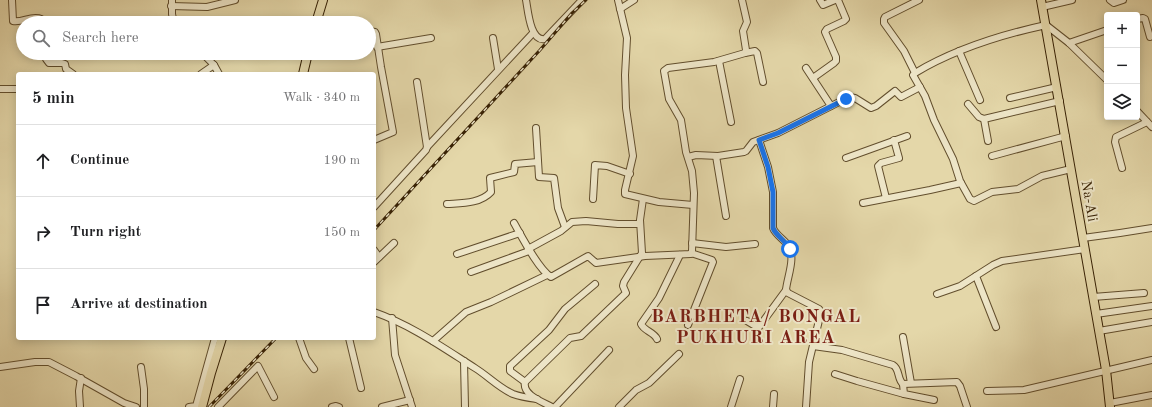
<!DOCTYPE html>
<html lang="en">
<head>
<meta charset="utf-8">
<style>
	:root { --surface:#fff; --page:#f2f2f2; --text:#202124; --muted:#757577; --line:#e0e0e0 }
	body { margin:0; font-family:"Old Standard TT",serif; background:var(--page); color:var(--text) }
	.controls { position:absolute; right:12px; top:12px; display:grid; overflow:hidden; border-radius:4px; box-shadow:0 2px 10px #0003 }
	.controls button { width:36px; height:36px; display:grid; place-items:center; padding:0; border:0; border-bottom:1px solid var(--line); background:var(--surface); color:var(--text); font:20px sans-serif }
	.stop { position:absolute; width:12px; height:12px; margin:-9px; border:3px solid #1a73e8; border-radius:50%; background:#fff }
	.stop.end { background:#1a73e8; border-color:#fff; box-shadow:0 1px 4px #0008 }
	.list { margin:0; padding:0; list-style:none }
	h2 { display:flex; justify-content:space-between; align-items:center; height:52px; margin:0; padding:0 16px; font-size:17px }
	h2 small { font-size:13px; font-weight:400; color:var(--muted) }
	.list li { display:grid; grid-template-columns:26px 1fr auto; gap:12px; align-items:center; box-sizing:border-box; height:72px; padding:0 16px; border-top:1px solid var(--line) }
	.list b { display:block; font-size:15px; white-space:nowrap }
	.list em { font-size:13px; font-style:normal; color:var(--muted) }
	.icon { flex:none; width:22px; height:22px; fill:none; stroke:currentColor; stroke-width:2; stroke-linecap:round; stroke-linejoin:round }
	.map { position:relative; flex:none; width:1152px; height:407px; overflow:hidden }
	.search { position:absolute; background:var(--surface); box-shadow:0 2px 10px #0003; left:16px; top:16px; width:360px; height:44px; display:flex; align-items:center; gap:10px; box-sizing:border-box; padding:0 14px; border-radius:22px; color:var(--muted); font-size:15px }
	.panel { position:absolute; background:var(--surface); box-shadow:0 2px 10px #0003; left:16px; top:72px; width:360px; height:268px; border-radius:4px }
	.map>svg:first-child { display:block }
</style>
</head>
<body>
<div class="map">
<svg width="1152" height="407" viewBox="0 0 1152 407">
	<rect width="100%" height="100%" fill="#e4d7a9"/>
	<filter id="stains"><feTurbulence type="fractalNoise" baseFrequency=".005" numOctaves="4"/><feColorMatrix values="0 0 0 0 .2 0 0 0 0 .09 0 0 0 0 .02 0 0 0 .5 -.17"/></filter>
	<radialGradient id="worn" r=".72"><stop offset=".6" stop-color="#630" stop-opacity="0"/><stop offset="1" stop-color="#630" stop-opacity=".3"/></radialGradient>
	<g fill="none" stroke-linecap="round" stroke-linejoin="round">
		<g stroke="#624e2d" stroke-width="8">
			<g id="minor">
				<path d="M12 0 13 21C22 23 32 15 41 19L42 23"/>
				<path d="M172 0V14L174 23"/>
				<path d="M526 0C528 10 530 42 545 39L582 0"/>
				<path d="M618 0 627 38 625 75 626 108 633 156 625 190V194L659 202 693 205"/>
				<path d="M820 0 823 5 835 0"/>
				<path d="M919 0 885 17 884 19V23L904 51 915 73 913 75 925 96 934 120 953 159 960 181 970 199 974 201 992 192 1018 189 1042 176 1071 169"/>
				<path d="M1110 0 1114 3 1123 0"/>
				<path d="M171 6 207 7 235 0"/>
				<path d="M1042 7 1072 0"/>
				<path d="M620 9 634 0"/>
				<path d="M1137 19 1143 18 1145 19 1150 37"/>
				<path d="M369 31 375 32 376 34 381 67 393 132 374 140"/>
				<path d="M493 38 498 69"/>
				<path d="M1069 43 1107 30"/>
				<path d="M377 47 431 38"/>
				<path d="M959 51 980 100"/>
				<path d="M46 53V59L49 63H62L65 64 66 69 73 74"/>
				<path d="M202 53 214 65 219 74"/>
				<path d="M745 53 755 51 757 53 763 82"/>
				<path d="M719 61 731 122"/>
				<path d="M806 68 831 106"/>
				<path d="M915 73C955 49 1000 35 1046 25L1069 43 1107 80"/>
				<path d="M201 74 214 65"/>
				<path d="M813 78 834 63 836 61V57L825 32 827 29 844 21 846 19 838 0"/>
				<path d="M0 89H18"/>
				<path d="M1010 98 1057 87"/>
				<path d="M968 104 979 117 984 119 1060 101"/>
				<path d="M1137 111 1152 127"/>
				<path d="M984 119 988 141"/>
				<path d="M536 128 539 177 554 178 558 208 565 227"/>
				<path d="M759 140 768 167 773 192V228C775 234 783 239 787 244 797 256 787 277 786 290L788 293 819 309 821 312 809 362 806 407"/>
				<path d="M427 147 533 33"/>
				<path d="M716 156 726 216"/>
				<path d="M992 156 1066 136"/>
				<path d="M688 157 696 155 718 156 744 152 746 151 753 142 778 133 849 97 855 98 871 108 876 106 895 91 901 97 920 87"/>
				<path d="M846 158 907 136"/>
				<path d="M1122 168 1115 142 1116 137 1147 122"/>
				<path d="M886 198 878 166 881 163 899 158 894 140"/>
				<path d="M593 199 595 165 607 166 630 174"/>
				<path d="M863 203 930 190 961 183"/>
				<path d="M447 204C461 203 480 204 491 192L490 178 514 172 515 164 538 162"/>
				<path d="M374 207 426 150 427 147 417 82"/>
				<path d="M514 223C522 237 538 269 551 277L588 256 596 263 645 256 691 254 692 251 694 193 692 171 686 152 681 120 669 99 664 71 668 68 714 62 745 53 746 50 743 31 747 22 742 0"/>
				<path d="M1083 238 1120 233 1152 228"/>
				<path d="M692 243 726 247 755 244"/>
				<path d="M528 249 561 231 572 222 586 221 618 224H640"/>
				<path d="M374 250 379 257"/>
				<path d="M457 254 520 233"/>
				<path d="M374 262 394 243"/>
				<path d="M471 272 529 251"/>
				<path d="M976 276 996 327"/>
				<path d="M937 294 960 286 993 265 1002 261 1085 249"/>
				<path d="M1093 297 1144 293"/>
				<path d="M374 312C411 325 442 347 475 368 488 376 499 388 513 394 521 397 529 398 537 399"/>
				<path d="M1096 314 1152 306"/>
				<path d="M392 318 395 355 412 407"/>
				<path d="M747 321 757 327H759L786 290"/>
				<path d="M688 325 713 262 712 260 691 253"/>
				<path d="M1099 331 1152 322"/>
				<path d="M903 337 911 383"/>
				<path d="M299 338 306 358 314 369"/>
				<path d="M349 338 361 388"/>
				<path d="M657 339C654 332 644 331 641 324L659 298 680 255"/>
				<path d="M433 341 466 312 491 302 547 275"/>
				<path d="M813 346 842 350 893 365C900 369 897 379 903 384L904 394 934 400"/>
				<path d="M464 361 465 407"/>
				<path d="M0 367 35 362H49L76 376 124 403 136 407"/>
				<path d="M141 367 144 389V407"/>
				<path d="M835 374 857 381 904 394"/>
				<path d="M525 382 510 371V366L549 330 565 309 595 284"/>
				<path d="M903 384 957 382 960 386 967 407"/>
				<path d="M987 391 1024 390 1152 360"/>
				<path d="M1110 403 1152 395"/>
				<path d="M80 407 79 391 81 378"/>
				<path d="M189 407 196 406 215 338"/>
				<path d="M218 407 258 366 274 397"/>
				<path d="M332 407 336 406 339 407"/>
				<path d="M382 407 410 400"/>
				<path d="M552 407C543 402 522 395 525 382L570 338 581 336 626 293 623 286 624 282 642 253 640 220 643 199"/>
				<path d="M555 407 609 350"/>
				<path d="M619 407 636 390 649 383 679 354"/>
				<path d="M731 407 740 379"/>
				<path d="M773 407 774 394"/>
			</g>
		</g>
		<g stroke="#372104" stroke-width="10">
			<g id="major">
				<path d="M1041 0 1106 370 1110 407"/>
				<path d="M316 23 323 0"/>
				<path d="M303 74 308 53"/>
				<path d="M202 407 211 373 222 338"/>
			</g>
		</g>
		<use href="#minor" stroke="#ede5c7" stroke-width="6"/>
		<use href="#major" stroke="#e4d7a9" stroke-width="8"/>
		<g stroke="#372104" stroke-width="3">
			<g id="rail">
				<path d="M374 230 540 50 572 13 586 0"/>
				<path d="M209 407 276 338"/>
			</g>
		</g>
		<use href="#rail" stroke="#ede5c7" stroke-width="1.5" stroke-dasharray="4.5" stroke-linecap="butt"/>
	</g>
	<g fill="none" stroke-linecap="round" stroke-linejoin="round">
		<path stroke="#1a73e8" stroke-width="5" d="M790 249C786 241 776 236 773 228V192L768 167 759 140 778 133 846 99"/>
	</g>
	<g text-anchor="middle" stroke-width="4" stroke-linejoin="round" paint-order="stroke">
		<g font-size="14" fill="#372104" stroke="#ede5c7">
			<text transform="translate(1090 201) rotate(80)" y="5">Na-Ali</text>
		</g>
		<g font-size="18" font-weight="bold" letter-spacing="1" fill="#7a1f14" stroke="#ede5c7">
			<text x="756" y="322">BARBHETA/ BONGAL<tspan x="756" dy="21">PUKHURI AREA</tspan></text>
		</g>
	</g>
	<rect width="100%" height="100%" filter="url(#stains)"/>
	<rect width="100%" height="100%" fill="url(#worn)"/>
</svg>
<div class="controls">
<button>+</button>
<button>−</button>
<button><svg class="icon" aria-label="layers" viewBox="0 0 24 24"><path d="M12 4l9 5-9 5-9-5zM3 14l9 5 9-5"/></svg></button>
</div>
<div class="stop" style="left:790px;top:249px"></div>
<div class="stop end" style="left:846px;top:99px"></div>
<div class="search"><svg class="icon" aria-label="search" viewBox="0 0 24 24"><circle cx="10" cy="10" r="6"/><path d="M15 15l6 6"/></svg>Search here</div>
<section class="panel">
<h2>5 min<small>Walk · 340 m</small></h2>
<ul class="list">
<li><svg class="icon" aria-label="ahead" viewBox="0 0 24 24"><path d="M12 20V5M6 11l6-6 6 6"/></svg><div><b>Continue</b></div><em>190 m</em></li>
<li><svg class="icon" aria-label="right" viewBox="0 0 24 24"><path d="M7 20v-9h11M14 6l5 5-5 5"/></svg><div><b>Turn right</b></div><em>150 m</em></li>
<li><svg class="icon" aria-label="arrive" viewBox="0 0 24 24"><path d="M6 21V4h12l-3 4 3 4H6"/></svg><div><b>Arrive at destination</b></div></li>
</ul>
</section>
</div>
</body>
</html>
